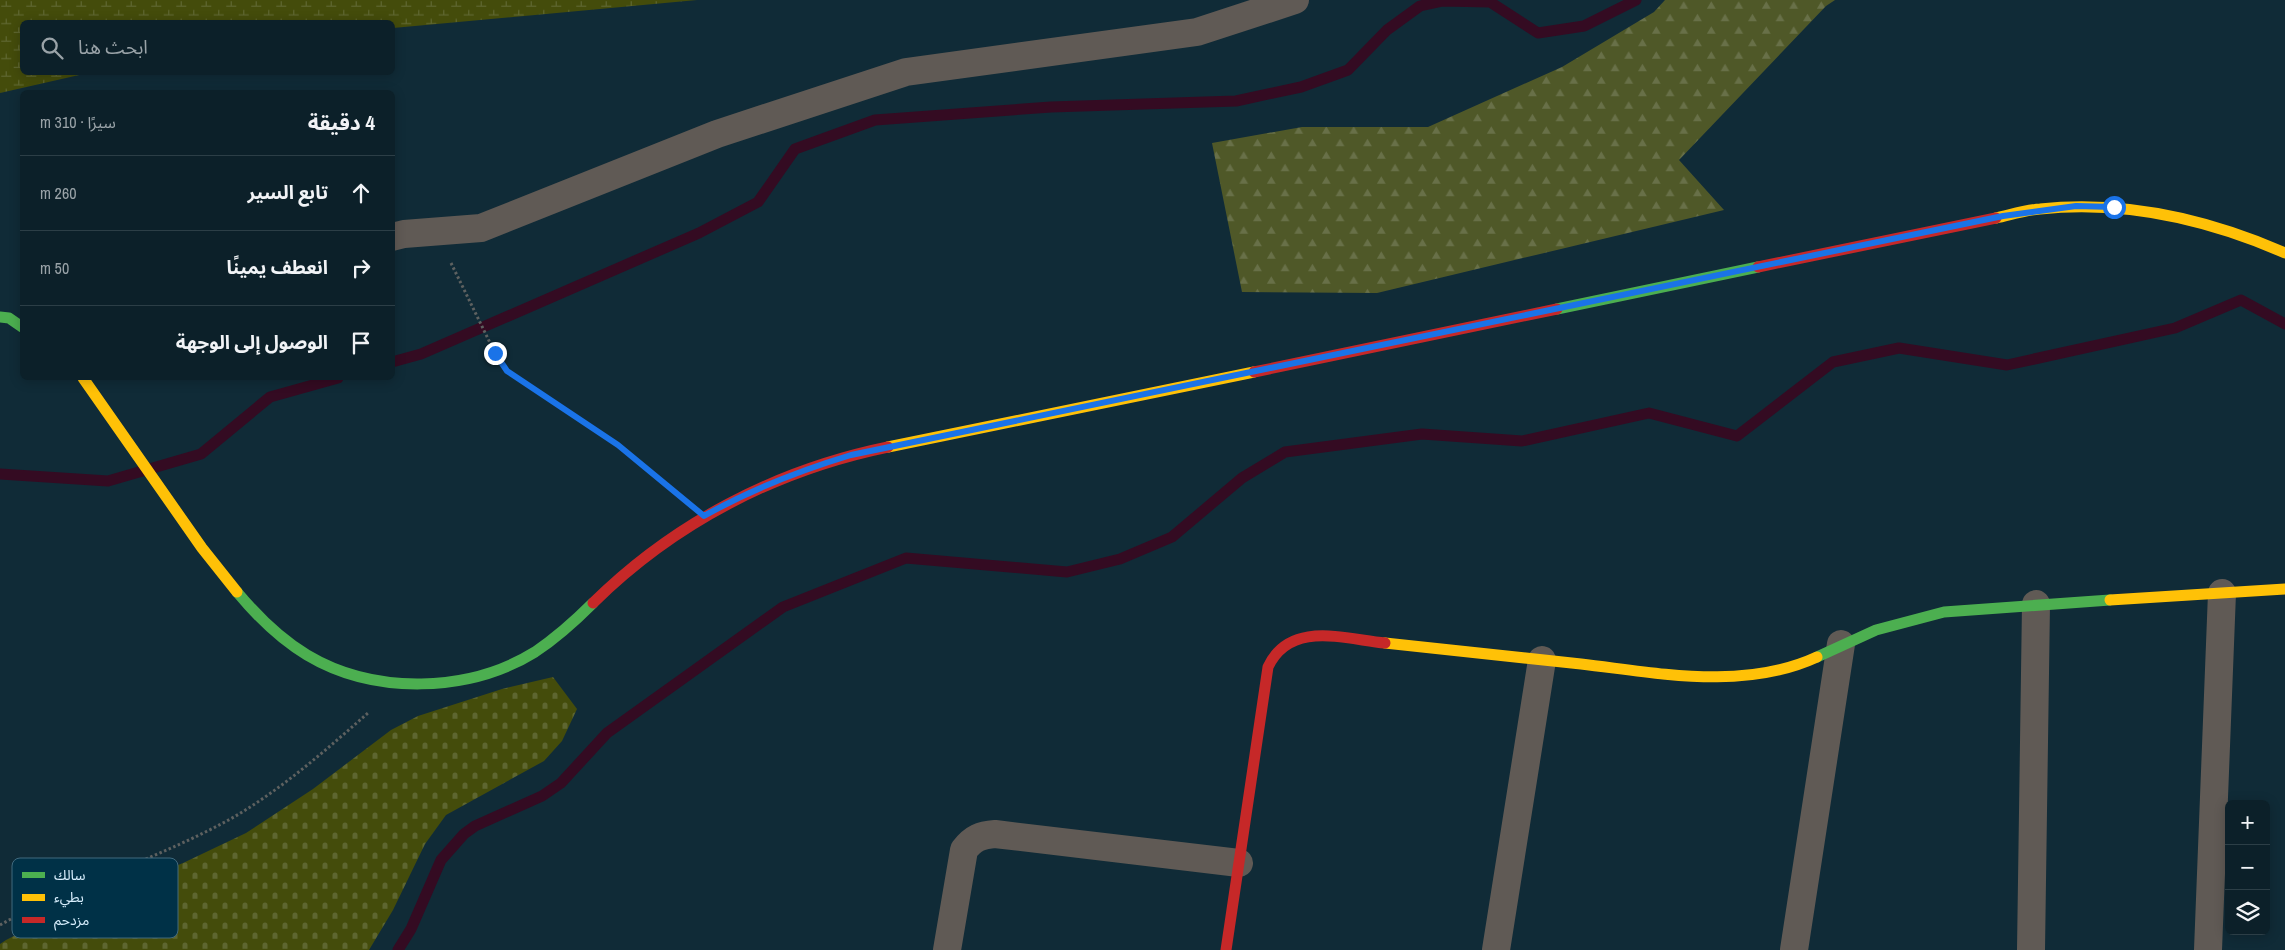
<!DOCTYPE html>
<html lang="ar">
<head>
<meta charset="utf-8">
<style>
	:root { --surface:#0c2029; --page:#152831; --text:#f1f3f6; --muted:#9aa3a8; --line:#2c3e46 }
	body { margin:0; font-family:"Archivo Narrow","Noto Sans Arabic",sans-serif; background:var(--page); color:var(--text); direction:rtl }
	.controls { position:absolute; right:15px; bottom:15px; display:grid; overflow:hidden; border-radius:8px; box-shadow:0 2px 12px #0003 }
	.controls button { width:45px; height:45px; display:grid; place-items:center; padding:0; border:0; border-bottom:1px solid var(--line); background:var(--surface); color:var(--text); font:25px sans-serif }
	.stop { position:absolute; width:15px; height:15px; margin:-11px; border:4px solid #1a73e8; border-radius:50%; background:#fff }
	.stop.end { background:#1a73e8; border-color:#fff; box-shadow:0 1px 5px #0008 }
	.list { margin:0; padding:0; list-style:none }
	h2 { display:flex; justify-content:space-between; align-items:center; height:65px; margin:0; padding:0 20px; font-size:21px }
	h2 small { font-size:16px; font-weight:400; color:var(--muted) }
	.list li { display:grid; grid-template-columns:32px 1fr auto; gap:15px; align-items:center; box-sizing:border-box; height:75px; padding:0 20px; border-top:1px solid var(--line) }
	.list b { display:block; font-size:19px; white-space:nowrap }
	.list em { font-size:16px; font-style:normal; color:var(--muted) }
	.icon { flex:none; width:28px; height:28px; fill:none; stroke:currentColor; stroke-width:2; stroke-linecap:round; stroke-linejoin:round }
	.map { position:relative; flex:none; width:2285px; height:950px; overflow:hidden; direction:ltr }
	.search { position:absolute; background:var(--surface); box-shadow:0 2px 12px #0003; left:20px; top:20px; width:375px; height:55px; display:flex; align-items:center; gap:12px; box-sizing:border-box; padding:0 18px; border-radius:8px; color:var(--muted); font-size:19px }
	.panel { position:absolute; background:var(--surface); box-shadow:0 2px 12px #0003; left:20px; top:90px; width:375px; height:290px; border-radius:8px; direction:rtl }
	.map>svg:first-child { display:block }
</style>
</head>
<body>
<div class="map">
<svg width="2285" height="950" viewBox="0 0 2285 950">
	<defs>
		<pattern id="forest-firs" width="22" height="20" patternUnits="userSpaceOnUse" patternTransform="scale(1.25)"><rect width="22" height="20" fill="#4f5828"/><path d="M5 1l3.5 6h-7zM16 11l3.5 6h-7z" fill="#687048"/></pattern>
		<pattern id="wetland-marsh" width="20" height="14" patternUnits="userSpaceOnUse" patternTransform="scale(1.25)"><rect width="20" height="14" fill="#444c0b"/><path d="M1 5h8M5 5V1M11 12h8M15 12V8" fill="none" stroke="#5e6630"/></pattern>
		<pattern id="cemetery-stones" width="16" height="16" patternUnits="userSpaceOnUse" patternTransform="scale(1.25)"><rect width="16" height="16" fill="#444c0b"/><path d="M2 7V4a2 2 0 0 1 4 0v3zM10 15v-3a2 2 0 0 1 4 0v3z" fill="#5e6630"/></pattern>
	</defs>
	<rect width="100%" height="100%" fill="#102b37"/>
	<path fill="url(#forest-firs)" d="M1665 0H1835L1826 6 1679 160 1724 210 1377 293 1242 292 1212 143 1302 127H1428L1562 67 1654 12Z"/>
	<path fill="url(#wetland-marsh)" d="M0 0H697L393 28 392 22H22V72L88 73 0 93Z"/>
	<path fill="url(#cemetery-stones)" d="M553 677 577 709 562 741 544 761 446 815 425 844 393 910 369 950H0V944L6 940 58 914 183 863 246 833 313 789 391 730 418 716 502 689Z"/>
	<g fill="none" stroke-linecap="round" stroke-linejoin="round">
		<g stroke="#340b22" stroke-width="11">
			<path d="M392 362 421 354 699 233 758 202 795 149 875 120 1051 107 1236 101 1301 87 1348 70 1387 30 1420 6 1443 1 1490 2 1538 33 1584 26 1636 0"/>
			<path d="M0 474 108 481 201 454 270 397 338 378"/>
			<path d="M398 950 411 929 441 860 464 834 475 826 542 796 561 783 607 733 783 607 906 558 1067 572 1120 559 1172 537 1242 478 1285 452 1422 434 1522 441 1649 413 1737 436 1833 362 1899 348 2007 365 2175 328 2241 300 2285 324"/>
		</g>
		<g stroke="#5e6160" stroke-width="3" stroke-dasharray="2.5 2.5" stroke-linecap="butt">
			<path d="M451 263 495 353 507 371 618 445 676 493"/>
			<path d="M0 925C75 883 159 859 234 817 283 788 326 750 368 713"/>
		</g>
		<g stroke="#605a55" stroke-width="28">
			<path d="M392 237 404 234 481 228 717 134 906 72 1197 32 1295 0"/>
			<path d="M947 950 964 850C973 838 981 835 995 834L1239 863"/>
			<path d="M1496 950 1542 660"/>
			<path d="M1794 950 1841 644"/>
			<path d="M2031 950 2036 604"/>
			<path d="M2208 950 2222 593"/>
		</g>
		<g stroke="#4caf50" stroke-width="11">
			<path d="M1557 309 1758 267"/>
			<path d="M0 317 9 318 22 327"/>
			<path d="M237 592C257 616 280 639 307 655 374 695 469 693 535 652 556 638 575 621 593 603"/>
			<path d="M1817 657 1876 630 1944 612 2110 600"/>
		</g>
		<g stroke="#ffc107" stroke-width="11">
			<path d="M1996 218C2010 215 2025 210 2040 209 2126 200 2207 219 2285 253"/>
			<path d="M83 378 202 548 237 592"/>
			<path d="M888 447 1254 372"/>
			<path d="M2110 600 2285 589"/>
			<path d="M1385 643C1451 650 1516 657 1581 664 1659 673 1743 691 1817 657"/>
		</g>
		<g stroke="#c62828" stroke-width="11">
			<path d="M1758 267 1996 218"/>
			<path d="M1254 372 1557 309"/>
			<path d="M593 603C674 523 776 470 888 447"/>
			<path d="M1226 950 1268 667C1290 620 1344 639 1385 643"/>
		</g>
	</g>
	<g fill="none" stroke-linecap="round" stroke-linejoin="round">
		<path stroke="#1a73e8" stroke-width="6" d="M495 353 507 371 618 445 704 516C752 489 798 471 851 455L2003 216 2076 206 2114 207"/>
	</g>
	<rect x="12" y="858" width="166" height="80" rx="8" fill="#003147" stroke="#416a7e" stroke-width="1"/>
	<rect x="22" y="872" width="23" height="6" fill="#4caf50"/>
	<rect x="22" y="894" width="23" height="7" fill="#ffc107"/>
	<rect x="22" y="917" width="23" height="6" fill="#c62828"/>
	<g font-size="14" fill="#d8effe">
		<text x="54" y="880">سالك</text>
		<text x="54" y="902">بطيء</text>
		<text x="54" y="925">مزدحم</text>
	</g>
</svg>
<div class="controls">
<button>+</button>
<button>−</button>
<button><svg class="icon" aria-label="layers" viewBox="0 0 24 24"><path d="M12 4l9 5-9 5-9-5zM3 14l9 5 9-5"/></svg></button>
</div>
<div class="stop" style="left:2114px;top:207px"></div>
<div class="stop end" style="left:495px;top:353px"></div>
<div class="search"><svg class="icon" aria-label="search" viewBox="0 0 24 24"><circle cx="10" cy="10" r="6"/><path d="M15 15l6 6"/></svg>ابحث هنا</div>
<section class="panel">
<h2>4 دقيقة<small>سيرًا · 310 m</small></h2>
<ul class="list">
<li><svg class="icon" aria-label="ahead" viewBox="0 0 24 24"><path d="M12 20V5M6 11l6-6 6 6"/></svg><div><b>تابع السير</b></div><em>260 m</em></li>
<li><svg class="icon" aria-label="right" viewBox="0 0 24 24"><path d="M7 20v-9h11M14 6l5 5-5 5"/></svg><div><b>انعطف يمينًا</b></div><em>50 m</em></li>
<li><svg class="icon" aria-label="arrive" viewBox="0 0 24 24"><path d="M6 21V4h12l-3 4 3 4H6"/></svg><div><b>الوصول إلى الوجهة</b></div></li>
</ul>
</section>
</div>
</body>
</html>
